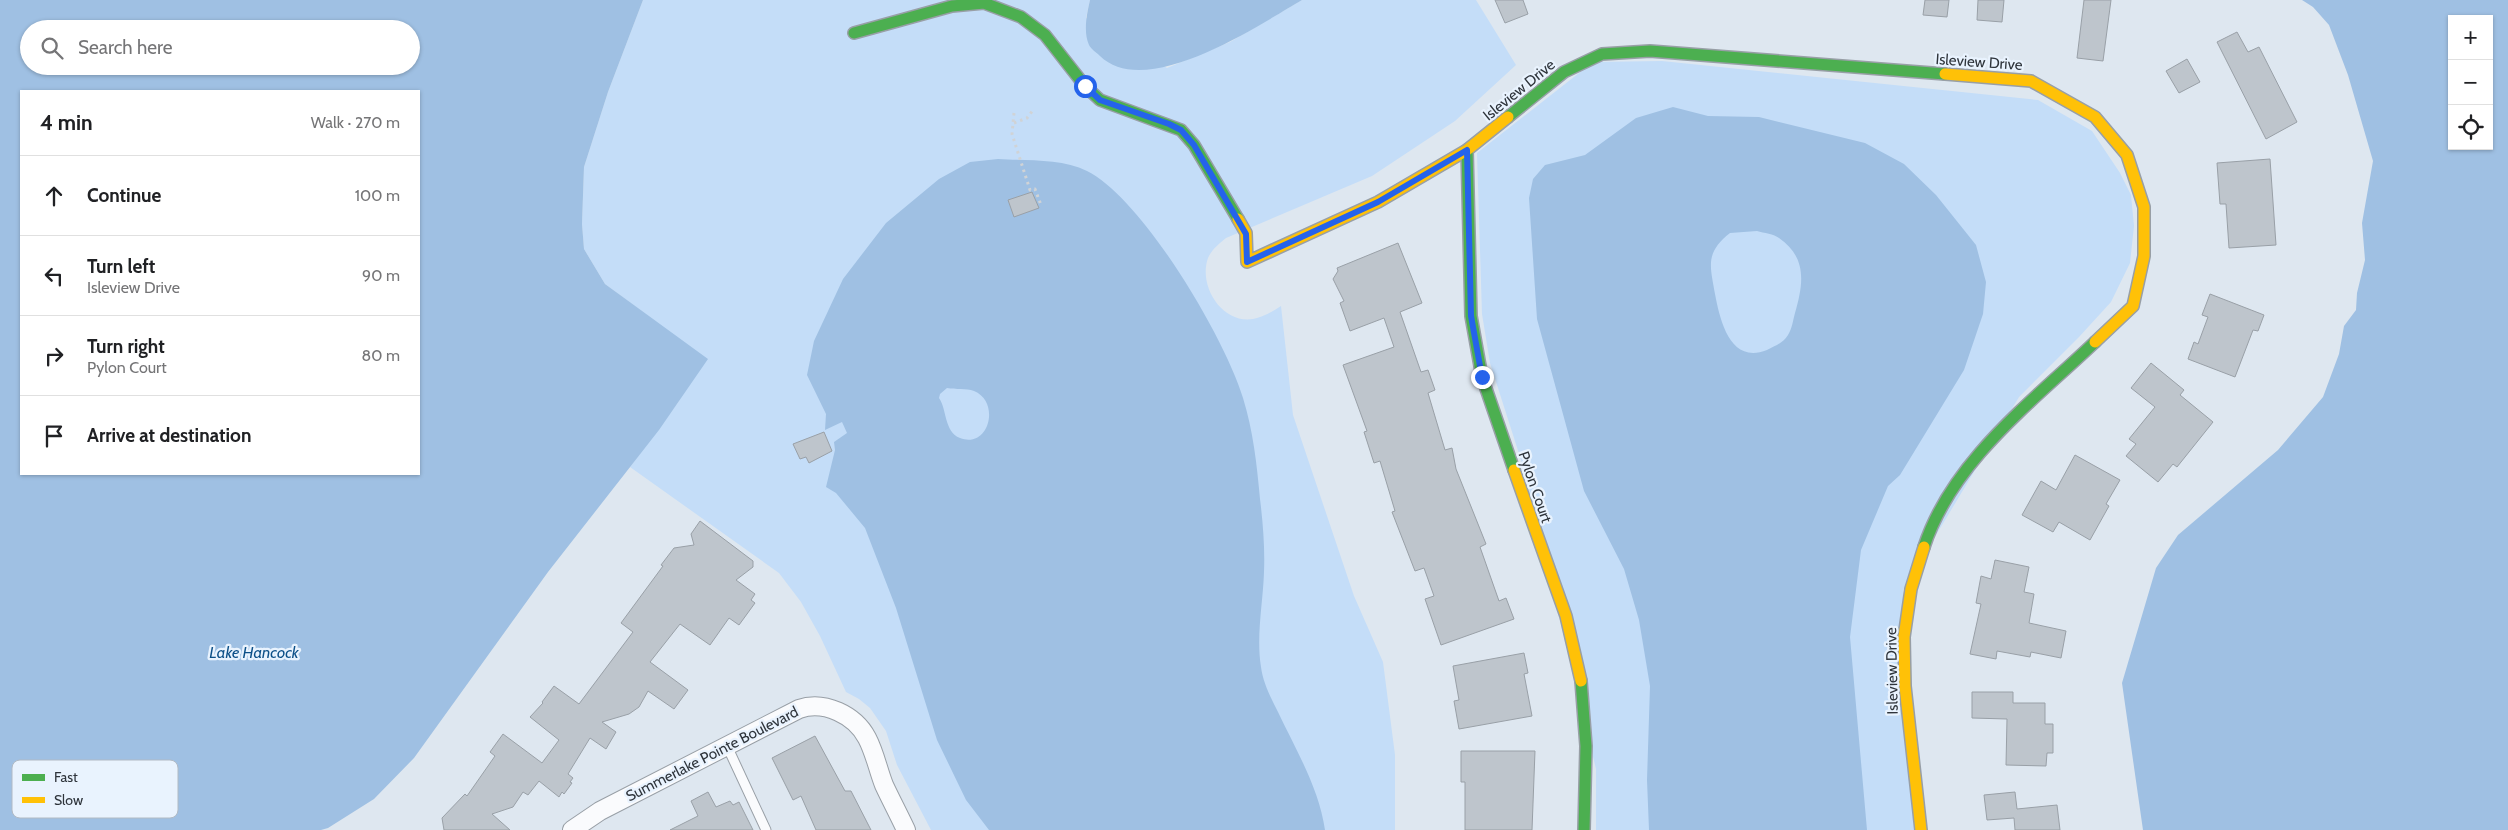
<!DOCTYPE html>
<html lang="en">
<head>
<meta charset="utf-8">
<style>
	:root { --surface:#fff; --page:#f6f6f6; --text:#202124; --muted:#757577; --line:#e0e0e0 }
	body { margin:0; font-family:Cabin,sans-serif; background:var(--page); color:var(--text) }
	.controls { position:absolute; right:15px; top:15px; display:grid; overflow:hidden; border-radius:0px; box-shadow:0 1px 4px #0004 }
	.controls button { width:45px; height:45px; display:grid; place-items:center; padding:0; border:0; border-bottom:1px solid var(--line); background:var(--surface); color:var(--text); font:25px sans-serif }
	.stop { position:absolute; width:15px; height:15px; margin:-11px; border:4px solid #2563eb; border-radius:50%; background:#fff }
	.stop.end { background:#2563eb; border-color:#fff; box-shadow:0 1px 5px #0008 }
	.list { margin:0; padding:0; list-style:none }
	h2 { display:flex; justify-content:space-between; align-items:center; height:65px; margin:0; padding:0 20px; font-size:21px }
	h2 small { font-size:16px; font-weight:400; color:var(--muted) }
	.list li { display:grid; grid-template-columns:32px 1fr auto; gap:15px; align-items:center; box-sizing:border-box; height:80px; padding:0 20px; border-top:1px solid var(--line) }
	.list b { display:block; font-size:19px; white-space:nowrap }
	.list p { margin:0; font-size:16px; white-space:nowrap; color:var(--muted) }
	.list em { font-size:16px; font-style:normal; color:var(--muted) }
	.icon { flex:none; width:28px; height:28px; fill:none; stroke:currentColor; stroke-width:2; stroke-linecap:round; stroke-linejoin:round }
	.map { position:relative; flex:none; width:2508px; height:830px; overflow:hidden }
	.search { position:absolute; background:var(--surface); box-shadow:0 1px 4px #0004; left:20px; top:20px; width:400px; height:55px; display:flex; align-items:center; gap:12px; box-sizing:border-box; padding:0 18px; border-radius:28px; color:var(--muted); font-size:19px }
	.panel { position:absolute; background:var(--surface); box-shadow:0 1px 4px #0004; left:20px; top:90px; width:400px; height:385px; border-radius:0px }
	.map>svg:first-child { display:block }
</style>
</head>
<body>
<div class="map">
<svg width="2508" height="830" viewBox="0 0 2508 830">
	<rect width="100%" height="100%" fill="#dee7f0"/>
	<g fill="#c4ddf8">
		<path d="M643 0H1090L1086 18 1167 68 1230 42 1302 0H1476L1516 65 1455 121 1372 176 1226 238C1219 244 1212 249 1208 258 1198 286 1222 324 1253 319 1263 317 1272 312 1281 306L1293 415 1354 596 1383 662 1395 755V830H931L897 765 886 731 870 708 859 699 846 692 820 636 801 602 779 573 630 467 679 401 648 316 605 284 584 249 582 224 584 167 608 92Z"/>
		<path d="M1662 61 2038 100 2092 131 2120 173 2131 195 2134 226 2130 263 2111 302 2079 337 2019 397 1903 590 1916 830H1596V769L1522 463 1490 363 1482 314 1477 153 1593 62Z"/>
	</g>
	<g fill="#9fc0e3" fill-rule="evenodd">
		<path d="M0 0H643L608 92 584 167 582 224 584 249 605 284 708 359 659 430 548 572 414 758 374 799 328 828 321 830H0ZM29 29H411V66H29ZM419 91V474H21V91Z"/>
		<path d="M1090 0H1302C1259 25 1146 101 1100 56 1097 53 1091 49 1089 45 1083 32 1087 13 1090 0Z"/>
		<path d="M2302 0H2508V830H2143L2122 683 2156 568 2178 535 2278 450 2323 397 2339 354 2344 326 2356 310 2357 293 2365 260 2362 223 2373 161 2348 75 2329 25 2313 7ZM2452 19H2489V146H2452Z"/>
		<path d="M1673 107 1708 116 1759 117 1865 143 1904 164 1936 195 1976 245 1986 282 1983 314 1964 370 1900 475 1888 486 1861 550 1850 637 1867 830H1649L1647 780 1650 686 1639 620 1624 569 1584 491 1537 319 1529 198 1533 179 1545 165 1585 155 1636 118ZM1757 231C1764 233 1774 234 1779 238 1808 258 1803 285 1795 313 1793 320 1792 329 1788 335 1783 343 1775 346 1767 350 1730 365 1720 320 1715 294 1710 265 1705 253 1730 233Z"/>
		<path d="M998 159C1025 161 1061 158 1087 171 1143 199 1225 338 1243 398 1253 430 1257 465 1260 499 1263 523 1265 549 1264 572 1263 603 1256 636 1261 667 1263 683 1271 698 1278 712 1296 750 1319 788 1325 830H989L966 800 937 740 896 608 865 528 836 493 826 487 835 450 834 442 847 433 842 422 825 430 826 414 807 375 814 341 843 279 886 223 939 179 970 162ZM947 388C956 390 966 388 974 391 1001 402 989 449 960 438 944 432 947 409 939 398L940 394Z"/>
	</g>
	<g fill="#bec5cc" stroke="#99a0a7">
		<path d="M1495 0H1523L1528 14 1505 23Z"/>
		<path d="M1925 0H1949L1947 17 1923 15Z"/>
		<path d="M1978 0H2004L2002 22 1977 20Z"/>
		<path d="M2084 0H2111L2103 61 2077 58Z"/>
		<path d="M2237 32 2248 52 2259 47 2297 122 2266 139 2217 42Z"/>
		<path d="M2187 59 2200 82 2179 93 2166 71Z"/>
		<path d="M2270 159 2276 245 2229 248 2226 204H2220L2217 163Z"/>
		<path d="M1032 192 1039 208 1014 217 1008 200Z"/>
		<path d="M1398 243 1422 303 1400 312 1421 372 1428 370 1435 390 1428 393 1445 450 1452 448 1456 469 1486 544 1480 547 1499 601 1506 598 1514 619 1441 645 1425 599 1434 596 1424 568 1415 571 1392 512 1395 511 1380 461 1374 463 1364 432 1367 431 1343 365 1394 347 1384 318 1350 331 1340 303 1344 301 1333 279 1338 271 1337 268Z"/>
		<path d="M2210 294 2264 315 2258 331 2253 330 2235 377 2188 359 2194 342 2198 344 2208 317 2202 315Z"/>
		<path d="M2151 363 2184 390 2180 395 2213 422 2177 467 2173 464 2158 482 2126 456 2136 444 2129 439 2155 407 2131 388Z"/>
		<path d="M824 432 832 451 809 463 806 457 800 459 793 444Z"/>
		<path d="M2075 455 2120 480 2106 504 2109 506 2090 540 2059 522 2053 532 2022 515 2041 481 2056 490Z"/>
		<path d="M700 521 753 561V567L736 580 755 594 751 600 755 603 739 625 729 618 710 645 680 624 650 662 688 690 674 709 648 691 639 707 629 714 602 722 616 732 606 749 590 738 568 774 573 778 570 782 572 783 564 794 562 792 559 797 539 781 528 795 523 792 513 807 492 814 510 830H444L442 818 465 794 467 796 495 756 490 752 503 734 542 763 559 740 530 717 543 703 542 702 554 686 579 704 633 632 621 623 663 566 661 565 674 548 694 545 691 534Z"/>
		<path d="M1995 560 2029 567 2024 592 2034 594 2029 623 2066 631 2061 658 2031 652 2030 657 1997 651 1996 659 1970 654 1981 604 1976 603 1981 576 1991 579Z"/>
		<path d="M1524 653 1528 673 1524 674 1532 716 1459 729 1454 701 1459 700 1453 666Z"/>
		<path d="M1972 692H2013V703H2045V724H2053V753H2047L2046 766 2006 765 2007 719 1972 718Z"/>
		<path d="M815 736 845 791H851L871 830H816L801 796 793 800 772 758Z"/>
		<path d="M1461 751H1535L1532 830H1465V782H1461Z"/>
		<path d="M708 792 716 807 730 801 733 805 739 802 753 830H670L698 816 691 801Z"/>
		<path d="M2015 792 2017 809 2057 805 2060 830H2015L2014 818 1987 820 1984 795Z"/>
	</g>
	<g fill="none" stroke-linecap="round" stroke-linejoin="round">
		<g stroke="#989fa6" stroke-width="11">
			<path id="lane" d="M727 746 766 830"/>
		</g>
		<g stroke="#989fa6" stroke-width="20">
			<path id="street" d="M572 830 600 811 799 709C824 700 855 715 867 738 875 753 878 770 884 785 891 800 899 815 906 830"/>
		</g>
		<g stroke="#989fa6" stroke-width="14">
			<g id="fast">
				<path d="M854 33 952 6 984 3 1021 17 1045 35 1085 86 1100 100 1181 130 1194 145 1238 219"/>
				<path d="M1508 117 1564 72 1602 54 1650 51 1945 74"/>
				<path d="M1467 150 1471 316 1482 377 1514 470"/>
				<path d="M1924 547C1952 461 2032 402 2095 342"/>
				<path d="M1581 681 1586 746 1584 830"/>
			</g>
		</g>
		<g stroke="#989fa6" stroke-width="14">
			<g id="slow">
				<path d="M1945 74 2031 81 2095 117 2127 155 2144 207V256L2133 306 2095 342"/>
				<path d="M1238 219 1246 233 1247 262 1378 202 1467 150 1508 117"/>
				<path d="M1514 470 1566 616 1581 681"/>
				<path d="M1921 830 1905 686 1904 637 1911 589 1924 547"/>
			</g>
		</g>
		<g stroke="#d0d3d6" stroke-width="3" stroke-dasharray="2.5 4" stroke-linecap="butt">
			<path d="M1014 113 1012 134 1030 190 1035 189 1041 205"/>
			<path d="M1014 123 1027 118 1033 110"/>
		</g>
		<use href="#lane" stroke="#fafbfd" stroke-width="9"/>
		<use href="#street" stroke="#fafbfd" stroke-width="18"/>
		<use href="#fast" stroke="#4caf50" stroke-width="11"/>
		<use href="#slow" stroke="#ffc107" stroke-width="11"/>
	</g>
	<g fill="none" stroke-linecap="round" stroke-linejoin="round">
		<path stroke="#2563eb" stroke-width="6" d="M1085 86 1100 100 1169 124 1181 130 1194 145 1246 234 1247 262 1378 202 1467 150 1471 316 1482 377"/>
	</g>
	<g text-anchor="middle" stroke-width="4.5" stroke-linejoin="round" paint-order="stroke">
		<g font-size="15" fill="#2e343b" stroke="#e9f3fe">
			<text transform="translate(1979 62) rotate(4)" y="5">Isleview Drive</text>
			<text transform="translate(1519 90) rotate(-39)" y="5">Isleview Drive</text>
			<text transform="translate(1535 487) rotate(71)" y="5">Pylon Court</text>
			<text transform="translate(1892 671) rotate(-91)" y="5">Isleview Drive</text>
			<text transform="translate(712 754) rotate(-27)" y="5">Summerlake Pointe Boulevard</text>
		</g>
		<g font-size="16" font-style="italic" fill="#0d5088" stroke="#e9f3fe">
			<text x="254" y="658">Lake Hancock</text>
		</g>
	</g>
	<rect x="12" y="760" width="166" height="58" rx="8" fill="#e9f3fe" stroke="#b1bac4" stroke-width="1"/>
	<rect x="22" y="774" width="23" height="7" fill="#4caf50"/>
	<rect x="22" y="797" width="23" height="6" fill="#ffc107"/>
	<g font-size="14" fill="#2e343b">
		<text x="54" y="782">Fast</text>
		<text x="54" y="805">Slow</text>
	</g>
</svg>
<div class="controls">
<button>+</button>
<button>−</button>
<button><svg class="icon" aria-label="locate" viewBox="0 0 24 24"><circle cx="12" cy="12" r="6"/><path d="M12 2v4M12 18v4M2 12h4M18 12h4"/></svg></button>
</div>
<div class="stop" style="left:1085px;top:86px"></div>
<div class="stop end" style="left:1482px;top:377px"></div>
<div class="search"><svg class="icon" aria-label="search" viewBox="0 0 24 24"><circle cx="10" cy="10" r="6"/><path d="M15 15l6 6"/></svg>Search here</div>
<section class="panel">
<h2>4 min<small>Walk · 270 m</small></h2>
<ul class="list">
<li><svg class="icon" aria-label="ahead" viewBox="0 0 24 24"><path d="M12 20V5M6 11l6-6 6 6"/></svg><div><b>Continue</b></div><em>100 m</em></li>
<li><svg class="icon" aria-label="left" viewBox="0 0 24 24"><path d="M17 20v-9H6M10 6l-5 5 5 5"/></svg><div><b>Turn left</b><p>Isleview Drive</p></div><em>90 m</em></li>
<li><svg class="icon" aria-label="right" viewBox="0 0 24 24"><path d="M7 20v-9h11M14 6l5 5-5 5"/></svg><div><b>Turn right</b><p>Pylon Court</p></div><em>80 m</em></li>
<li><svg class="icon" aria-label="arrive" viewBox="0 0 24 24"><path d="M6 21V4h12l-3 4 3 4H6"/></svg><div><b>Arrive at destination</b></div></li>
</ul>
</section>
</div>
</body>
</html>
